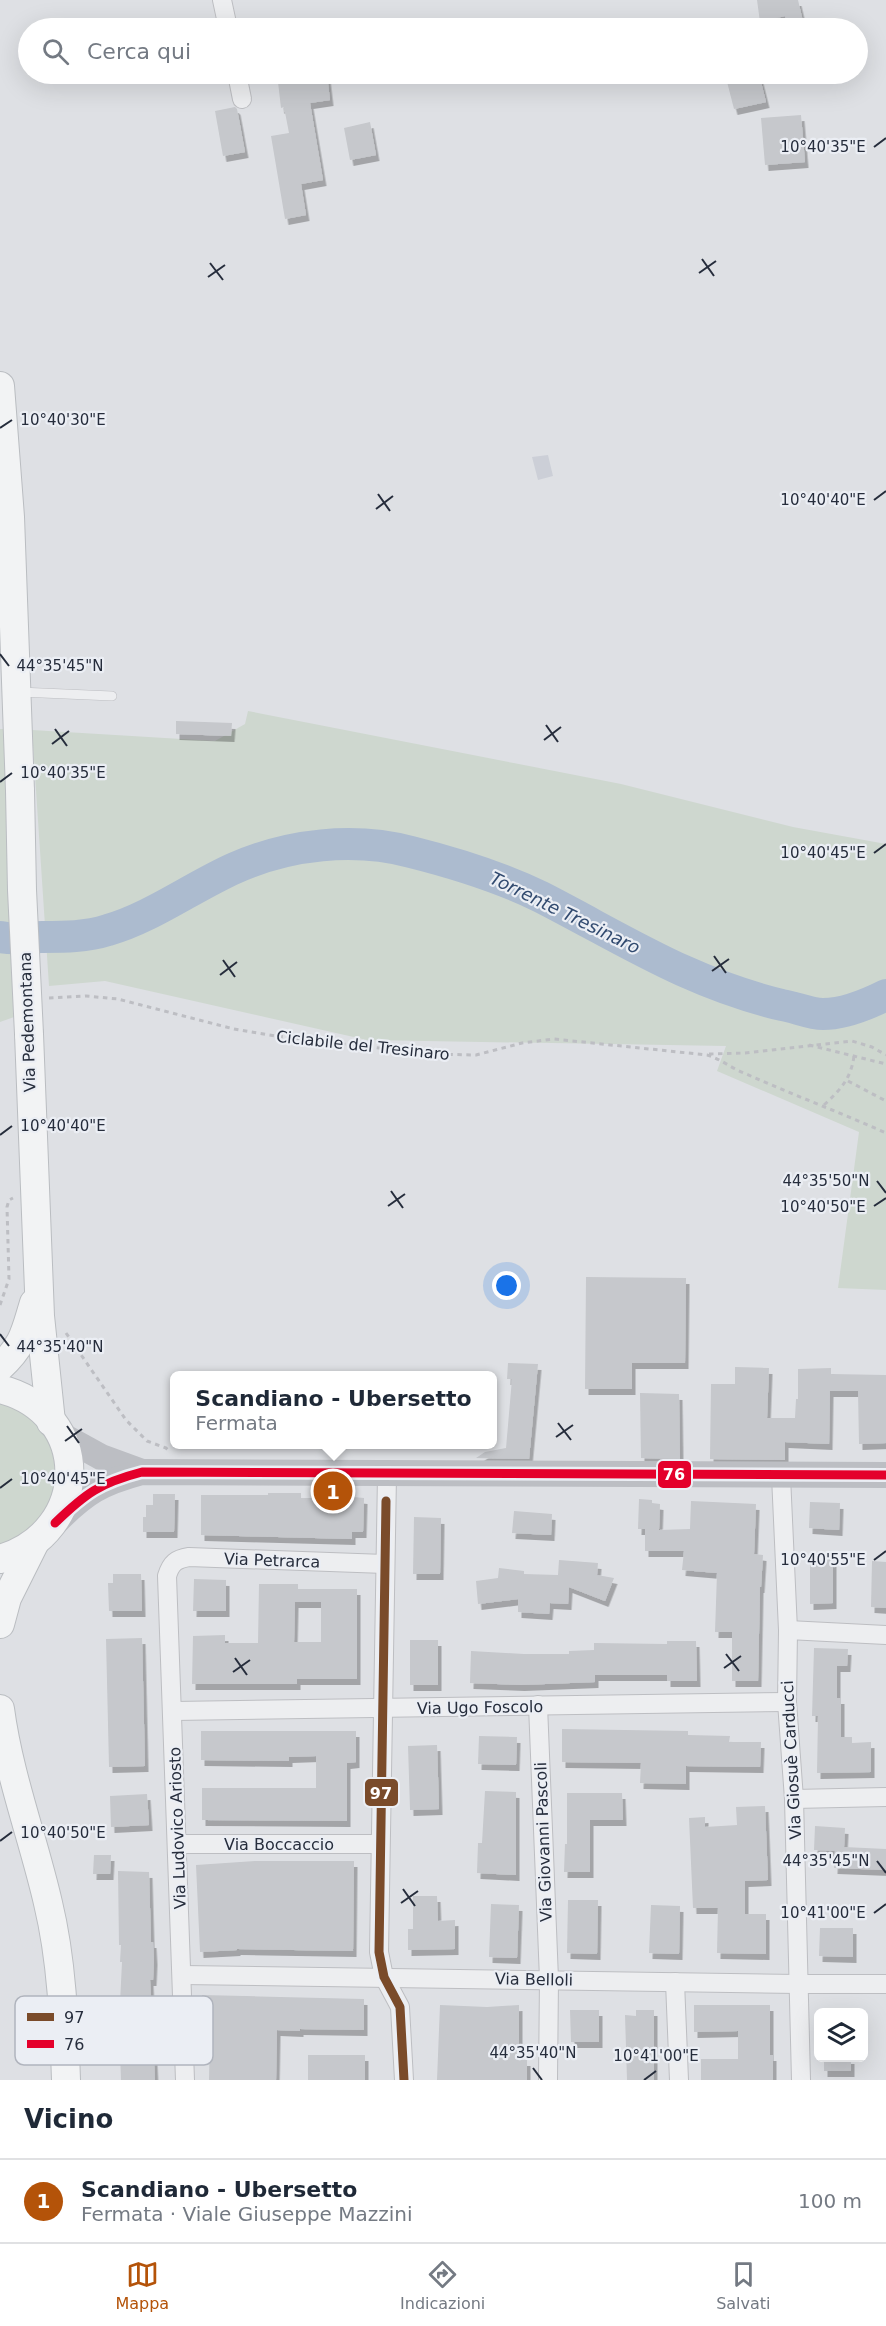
<!DOCTYPE html>
<html lang="it">
<head>
<meta charset="utf-8">
<style>
	:root { --surface:#fff; --page:#f2f2f3; --text:#1f2937; --muted:#747a83; --line:#e0e1e3; --accent:#b45309 }
	body { margin:0; font-family:"DejaVu Sans",sans-serif; background:var(--page); color:var(--text) }
	.controls { position:absolute; right:18px; bottom:18px; display:grid; overflow:hidden; border-radius:9px; box-shadow:0 6px 24px #0002 }
	.controls button { width:54px; height:54px; display:grid; place-items:center; padding:0; border:0; border-bottom:2px solid var(--line); background:var(--surface); color:var(--text); font:30px sans-serif }
	.you { position:absolute; left:507px; top:1286px; width:21px; height:21px; margin:-15px; border:4px solid #fff; border-radius:50%; background:#1a73e8; box-shadow:0 0 0 9px #1a73e833 }
	.badge { display:grid; place-items:center; width:39px; height:39px; border-radius:50%; background:var(--accent); color:#fff; font-size:20px; font-weight:700 }
	.pin { position:absolute; translate:-50% -50%; border:3px solid #fff; box-shadow:0 2px 6px #0006 }
	.popup { position:absolute; left:170px; top:1371px; width:327px; height:78px; box-sizing:border-box; display:grid; place-content:center; border-radius:9px; background:var(--surface); filter:drop-shadow(0 2px 4px #0005); font-size:20px; white-space:nowrap; color:var(--muted) }
	.popup b { font-size:22px; color:var(--text) }
	.popup::after { content:''; position:absolute; left:50%; top:100%; margin-left:-12px; border:12px solid transparent; border-top-color:var(--surface) }
	.list { margin:0; padding:0; list-style:none }
	h2 { display:flex; justify-content:space-between; align-items:center; height:78px; margin:0; padding:0 24px; font-size:26px }
	h2 small { font-size:20px; font-weight:400; color:var(--muted) }
	.list li { display:grid; grid-template-columns:39px 1fr auto; gap:18px; align-items:center; box-sizing:border-box; height:84px; padding:0 24px; border-top:2px solid var(--line) }
	.list b { display:block; font-size:22px; white-space:nowrap }
	.list p { margin:0; font-size:20px; white-space:nowrap; color:var(--muted) }
	.list em { font-size:20px; font-style:normal; color:var(--muted) }
	.icon { flex:none; width:33px; height:33px; fill:none; stroke:currentColor; stroke-width:2; stroke-linecap:round; stroke-linejoin:round }
	.map { position:relative; flex:none; width:886px; height:2080px; overflow:hidden }
	.search { position:absolute; background:var(--surface); box-shadow:0 6px 24px #0002; left:18px; right:18px; top:18px; height:66px; display:flex; align-items:center; gap:15px; box-sizing:border-box; padding:0 21px; border-radius:33px; color:var(--muted); font-size:22px }
	.sheet { height:162px; background:var(--surface) }
	nav { display:flex; justify-content:space-around; align-items:center; box-sizing:border-box; height:84px; border-top:2px solid var(--line); background:var(--surface); font-size:16px; color:var(--muted) }
	nav a { display:grid; justify-items:center; gap:3px }
	nav .on { color:var(--accent) }
	.map>svg:first-child { display:block }
</style>
</head>
<body>
<div class="map">
<svg width="886" height="2080" viewBox="0 0 886 2080">
	<defs>
		<filter id="shadow"><feDropShadow dx="3.5" dy="6" stdDeviation="0" flood-color="#0004"/></filter>
	</defs>
	<rect width="100%" height="100%" fill="#dee0e4"/>
	<path fill="#cccfd7" d="M548 455 553 476 538 480 532 457Z"/>
	<g fill="#ced7cf">
		<path d="M248 711 621 784 793 827 886 844V1290L838 1288 859 1132 717 1071 726 1046 367 1040 105 981 49 986 32 730 215 741 245 724Z"/>
		<path d="M0 729H10L17 1016 0 1022Z"/>
		<path d="M0 1402C14 1408 29 1414 39 1427 63 1457 61 1506 29 1532 22 1538 9 1541 0 1546Z"/>
	</g>
	<g fill="none" stroke-linecap="round" stroke-linejoin="round">
		<path stroke="#acbbcf" stroke-width="32" d="M0 937C14 940 28 937 42 937 65 937 86 937 108 930 151 918 194 886 235 868 289 844 354 837 411 852 455 863 500 877 541 897 623 939 689 983 782 1005 795 1007 810 1014 823 1014 844 1014 868 1004 886 995"/>
	</g>
	<g fill="#c6c8cc" fill-rule="evenodd" filter="url(#shadow)">
		<path d="M757 0H798L804 26 788 28 785 16 760 22Z"/>
		<path d="M725 74H759L766 102 734 109Z"/>
		<path d="M327 75 330 100 310 103 323 180 301 184 306 215 285 219 271 136 289 133 284 107 281 108 278 82Z"/>
		<path d="M235 107 237 109 245 152 223 156 215 111Z"/>
		<path d="M801 115 805 162 765 165 761 118Z"/>
		<path d="M370 122 376 155 350 160 344 128Z"/>
		<path d="M176 721 232 723 231 736 176 734Z"/>
		<path d="M586 1277 686 1278 685 1363H632V1389H585Z"/>
		<path d="M508 1363 538 1364 529 1459 476 1458 485 1452 506 1448 512 1379H507Z"/>
		<path d="M735 1367 769 1368 767 1418H795L796 1399H798V1369L831 1368V1374L886 1375V1443L859 1444 858 1391H830L829 1444 785 1442V1460L710 1459 711 1384H735Z"/>
		<path d="M640 1393 679 1394 680 1459 641 1458Z"/>
		<path d="M268 1493H301V1498H332V1495L364 1498 363 1532H352V1539L201 1535V1495H268Z"/>
		<path d="M153 1494H175L174 1532H143V1517H146V1505H153Z"/>
		<path d="M639 1499 652 1500V1503L660 1504 659 1530 690 1529 691 1501 756 1504 754 1554 763 1555 761 1587H760L758 1681H732V1632H715L717 1573 682 1570 684 1551H645V1529H638Z"/>
		<path d="M810 1502 840 1503 839 1530 809 1528Z"/>
		<path d="M514 1511 552 1514 551 1535 512 1533Z"/>
		<path d="M414 1517 441 1518 440 1574H413Z"/>
		<path d="M810 1557H833V1603L810 1604Z"/>
		<path d="M559 1560 598 1563 597 1575 614 1578 605 1601 569 1587 568 1604 550 1603 549 1614 518 1612V1599L478 1604 476 1581 498 1578 499 1568 524 1571V1574L558 1575Z"/>
		<path d="M872 1561 886 1562V1608L871 1607Z"/>
		<path d="M113 1574H141L142 1611H109L108 1583H113Z"/>
		<path d="M194 1579 226 1580V1611H193Z"/>
		<path d="M259 1584H298V1589H357V1679H297V1684H192L193 1636 225 1635V1643H258ZM295 1602H321V1642H294Z"/>
		<path d="M142 1638 145 1766 109 1767 106 1639Z"/>
		<rect x="410" y="1640" width="28" height="45"/>
		<path d="M667 1641H696L697 1681H667V1675H595V1682L521 1685 470 1683 471 1651 524 1654H569V1651L594 1650V1643L667 1644Z"/>
		<path d="M814 1648 848 1649 847 1666H837V1698H841V1737H852V1743L871 1742V1772L817 1773 818 1716H812Z"/>
		<path d="M562 1729 688 1731V1735L730 1736 729 1742H761L760 1767 686 1766V1784L640 1783 641 1763 562 1762Z"/>
		<path d="M201 1731H356V1762L347 1763V1821L202 1820V1788H316V1756L289 1757V1761L201 1760Z"/>
		<path d="M479 1736 517 1737 516 1765 478 1764Z"/>
		<path d="M437 1745 439 1809 410 1810 408 1746Z"/>
		<path d="M485 1791 516 1792V1875L477 1873 478 1843H482Z"/>
		<path d="M567 1793H622L623 1820H590V1872H564L565 1844H567Z"/>
		<path d="M147 1794 149 1825 111 1827 110 1796Z"/>
		<path d="M765 1806 768 1880 745 1881V1914H766V1954L717 1953 718 1908H693L689 1818 705 1817V1827L737 1825 736 1807Z"/>
		<path d="M815 1826 845 1828 844 1847 886 1849V1870L834 1868 835 1851 814 1850Z"/>
		<path d="M94 1855H111L110 1874H93Z"/>
		<path d="M255 1861H354L353 1951 237 1949V1950L200 1952 196 1865Z"/>
		<path d="M118 1871 149 1872 151 1942H153L154 1959 153 1980H150L155 2080H121L120 2051H114L112 2003H120L122 1962H120L121 1945H119Z"/>
		<path d="M413 1896H437L438 1921 455 1920V1949L408 1950V1929H413Z"/>
		<path d="M568 1900H598L597 1954 567 1953Z"/>
		<path d="M491 1904 519 1905 517 1958 489 1957Z"/>
		<path d="M651 1905 680 1906 679 1954 649 1953Z"/>
		<path d="M820 1928H853V1957L819 1956Z"/>
		<path d="M202 1995 364 1999V2030L300 2029V2031L277 2030 276 2080H209L210 2031H202Z"/>
		<path d="M440 2005 487 2007 519 2005V2060H527V2080H437Z"/>
		<path d="M694 2005H770V2055H773V2080H701V2059H738V2031L694 2032Z"/>
		<path d="M570 2010H599V2042H571Z"/>
		<path d="M636 2010H654V2080H627L625 2015 636 2016Z"/>
		<rect x="308" y="2055" width="57" height="25"/>
		<rect x="824" y="2058" width="27" height="13"/>
	</g>
	<g fill="none" stroke-linecap="round" stroke-linejoin="round">
		<g stroke="#bdbec2" stroke-width="10">
			<path id="lane" d="M19 692 112 696"/>
		</g>
		<g stroke="#bdbec2" stroke-width="20">
			<g id="street">
				<path d="M222 0 228 28"/>
				<path d="M237 74 242 99"/>
				<path d="M387 1475 379 1952 384 1977 400 2007 404 2080"/>
				<path d="M781 1476 788 1630 787 1702 794 1799 801 2080"/>
				<path d="M788 1630 886 1635"/>
				<path d="M538 1705 549 1979 548 2080"/>
				<path d="M174 1711 787 1702"/>
				<path d="M794 1799 886 1797"/>
				<path d="M177 1844H380"/>
				<path d="M182 1975 798 1984H886"/>
				<path d="M675 1982 679 2080"/>
				<path d="M185 2080 167 1576C171 1563 176 1559 189 1557L385 1564"/>
			</g>
		</g>
		<g stroke="#babdc1" stroke-width="30">
			<g id="primary">
				<path d="M0 386 10 517 20 791"/>
				<path d="M29 1034 40 1316 51 1422"/>
				<path d="M0 1367C24 1345 25 1332 34 1303"/>
				<path d="M0 1389C93 1412 92 1532 0 1559"/>
				<path d="M0 1624 7 1598 34 1544"/>
				<path d="M0 1709C9 1776 33 1838 48 1903 62 1961 64 2021 66 2080"/>
			</g>
		</g>
		<g stroke="#bdbec3" stroke-width="3" stroke-dasharray="4.5 4.5" stroke-linecap="butt">
			<path d="M49 998 86 996 118 999 234 1029 276 1036 430 1054 476 1055 522 1043 554 1039 707 1055C721 1059 731 1068 744 1073 791 1094 839 1112 886 1133"/>
			<path d="M809 1045 886 1064"/>
			<path d="M709 1054 745 1053 852 1041 872 1047 886 1055"/>
			<path d="M848 1081 886 1101"/>
			<path d="M824 1105C840 1090 851 1079 854 1056"/>
			<path d="M0 1305 9 1279 7 1207 9 1200 13 1198"/>
			<path d="M66 1333 126 1420 147 1441 166 1448 169 1451"/>
		</g>
		<use href="#lane" stroke="#edeef0" stroke-width="9"/>
		<use href="#street" stroke="#edeef0" stroke-width="18"/>
		<g stroke="#bcbec3" stroke-width="26">
			<path d="M61 1435 101 1457 142 1472"/>
			<path d="M56 1522C86 1492 101 1483 142 1472L886 1475"/>
		</g>
		<use href="#primary" stroke="#f2f3f4" stroke-width="28"/>
		<g stroke="#babdc1" stroke-width="30" stroke-linecap="butt">
			<path id="primary-bridge" d="M20 791 22 890 29 1034"/>
		</g>
		<use href="#primary-bridge" stroke="#f2f3f4" stroke-width="28"/>
		<g stroke="#ebeef4" stroke-width="14">
			<path id="bus-1" d="M386 1501 379 1952 384 1977 400 2007 404 2080"/>
		</g>
		<g stroke="#ebeef4" stroke-width="14">
			<path id="bus-2" d="M55 1523C86 1493 100 1483 142 1472L886 1475"/>
		</g>
		<use href="#bus-1" stroke="#7a4b2a" stroke-width="9"/>
		<use href="#bus-2" stroke="#e4002b" stroke-width="9"/>
	</g>
	<path fill="none" stroke="#262d3c" stroke-width="2" d="M874 147 886 138M702 259 714 276M210 263 223 280M699 273 716 261M208 277 225 265M0 428 12 420M378 494 390 511M874 500 886 491M376 509 393 496M0 654 9 666M546 725 558 742M55 729 67 746M544 740 561 727M52 744 69 731M0 782 12 773M874 853 886 844M714 956 726 973M223 960 235 977M712 971 729 959M220 975 237 962M0 1135 12 1126M877 1181 886 1193M391 1191 403 1208M388 1206 405 1194M874 1206 886 1198M0 1334 9 1346M558 1423 571 1440M67 1426 79 1443M556 1437 573 1425M65 1441 82 1429M0 1488 12 1479M874 1560 886 1551M726 1654 739 1671M235 1658 247 1675M724 1668 741 1656M233 1672 250 1660M0 1841 12 1832M877 1861 886 1873M403 1889 415 1906M401 1903 418 1891M874 1913 886 1904M533 2068 542 2080M644 2080 656 2071"/>
	<g text-anchor="middle" stroke-width="4.5" stroke-linejoin="round" paint-order="stroke">
		<g font-size="16" fill="#262d3c" stroke="#ebeef4">
			<text transform="translate(27 1022) rotate(-92)" y="6">Via Pedemontana</text>
			<text transform="translate(363 1045) rotate(6)" y="6">Ciclabile del Tresinaro</text>
			<text transform="translate(272 1560) rotate(2)" y="6">Via Petrarca</text>
			<text transform="translate(480 1707) rotate(-1)" y="6">Via Ugo Foscolo</text>
			<text transform="translate(791 1760) rotate(-93)" y="6">Via Giosuè Carducci</text>
			<text transform="translate(177 1828) rotate(-92)" y="6">Via Ludovico Ariosto</text>
			<text transform="translate(543 1842) rotate(-92)" y="6">Via Giovanni Pascoli</text>
			<text x="279" y="1850">Via Boccaccio</text>
			<text transform="translate(534 1979) rotate(1)" y="6">Via Belloli</text>
		</g>
		<g font-size="18" font-style="italic" fill="#314a6f" stroke="#ebeef4">
			<text transform="translate(565 913) rotate(26)" y="6">Torrente Tresinaro</text>
		</g>
	</g>
	<rect x="15" y="1996" width="198" height="69" rx="9" fill="#ebeef4" stroke="#b0b4bd" stroke-width="1.5"/>
	<rect x="27" y="2013" width="27" height="8" fill="#7a4b2a"/>
	<rect x="27" y="2040" width="27" height="8" fill="#e4002b"/>
	<g font-size="16" fill="#262d3c">
		<text x="64" y="2023">97</text>
		<text x="64" y="2050">76</text>
	</g>
	<g font-size="15" text-anchor="middle" fill="#262d3c" stroke="#ebeef4" stroke-width="4.5" stroke-linejoin="round" paint-order="stroke">
		<text x="823" y="152">10°40'35"E</text>
		<text x="63" y="425">10°40'30"E</text>
		<text x="823" y="505">10°40'40"E</text>
		<text x="60" y="671">44°35'45"N</text>
		<text x="63" y="778">10°40'35"E</text>
		<text x="823" y="858">10°40'45"E</text>
		<text x="63" y="1131">10°40'40"E</text>
		<text x="826" y="1186">44°35'50"N</text>
		<text x="823" y="1212">10°40'50"E</text>
		<text x="60" y="1352">44°35'40"N</text>
		<text x="63" y="1484">10°40'45"E</text>
		<text x="823" y="1565">10°40'55"E</text>
		<text x="63" y="1838">10°40'50"E</text>
		<text x="826" y="1866">44°35'45"N</text>
		<text x="823" y="1918">10°41'00"E</text>
		<text x="533" y="2058">44°35'40"N</text>
		<text x="656" y="2061">10°41'00"E</text>
	</g>
	<g stroke="#ebeef4" stroke-width="2">
		<rect x="657" y="1460" width="35" height="29" rx="6" fill="#e4002b"/>
		<rect x="364" y="1778" width="35" height="29" rx="6" fill="#7a4b2a"/>
	</g>
	<g font-size="16" text-anchor="middle" font-weight="bold" fill="#fff">
		<text x="674" y="1480">76</text>
		<text x="381" y="1799">97</text>
	</g>
</svg>
<div class="controls">
<button><svg class="icon" aria-label="layers" viewBox="0 0 24 24"><path d="M12 4l9 5-9 5-9-5zM3 14l9 5 9-5"/></svg></button>
</div>
<div class="you"></div>
<div class="pin badge" style="left:333px;top:1491px">1</div>
<div class="popup"><b>Scandiano - Ubersetto</b>Fermata</div>
<div class="search"><svg class="icon" aria-label="search" viewBox="0 0 24 24"><circle cx="10" cy="10" r="6"/><path d="M15 15l6 6"/></svg>Cerca qui</div>
</div>
<section class="sheet">
<h2>Vicino<small></small></h2>
<ul class="list">
<li><span class="badge">1</span><div><b>Scandiano - Ubersetto</b><p>Fermata · Viale Giuseppe Mazzini</p></div><em>100 m</em></li>
</ul>
</section>
<nav>
<a class="on"><svg class="icon" aria-label="map" viewBox="0 0 24 24"><path d="M3 6l6-2 6 2 6-2v14l-6 2-6-2-6 2zM9 4v14M15 6v14"/></svg>Mappa</a>
<a><svg class="icon" aria-label="directions" viewBox="0 0 24 24"><path d="M12 3l9 9-9 9-9-9zM9 14v-3h6M13 9l2 2-2 2"/></svg>Indicazioni</a>
<a><svg class="icon" aria-label="saved" viewBox="0 0 24 24"><path d="M7 4h10v16l-5-4-5 4z"/></svg>Salvati</a>
</nav>
</body>
</html>
